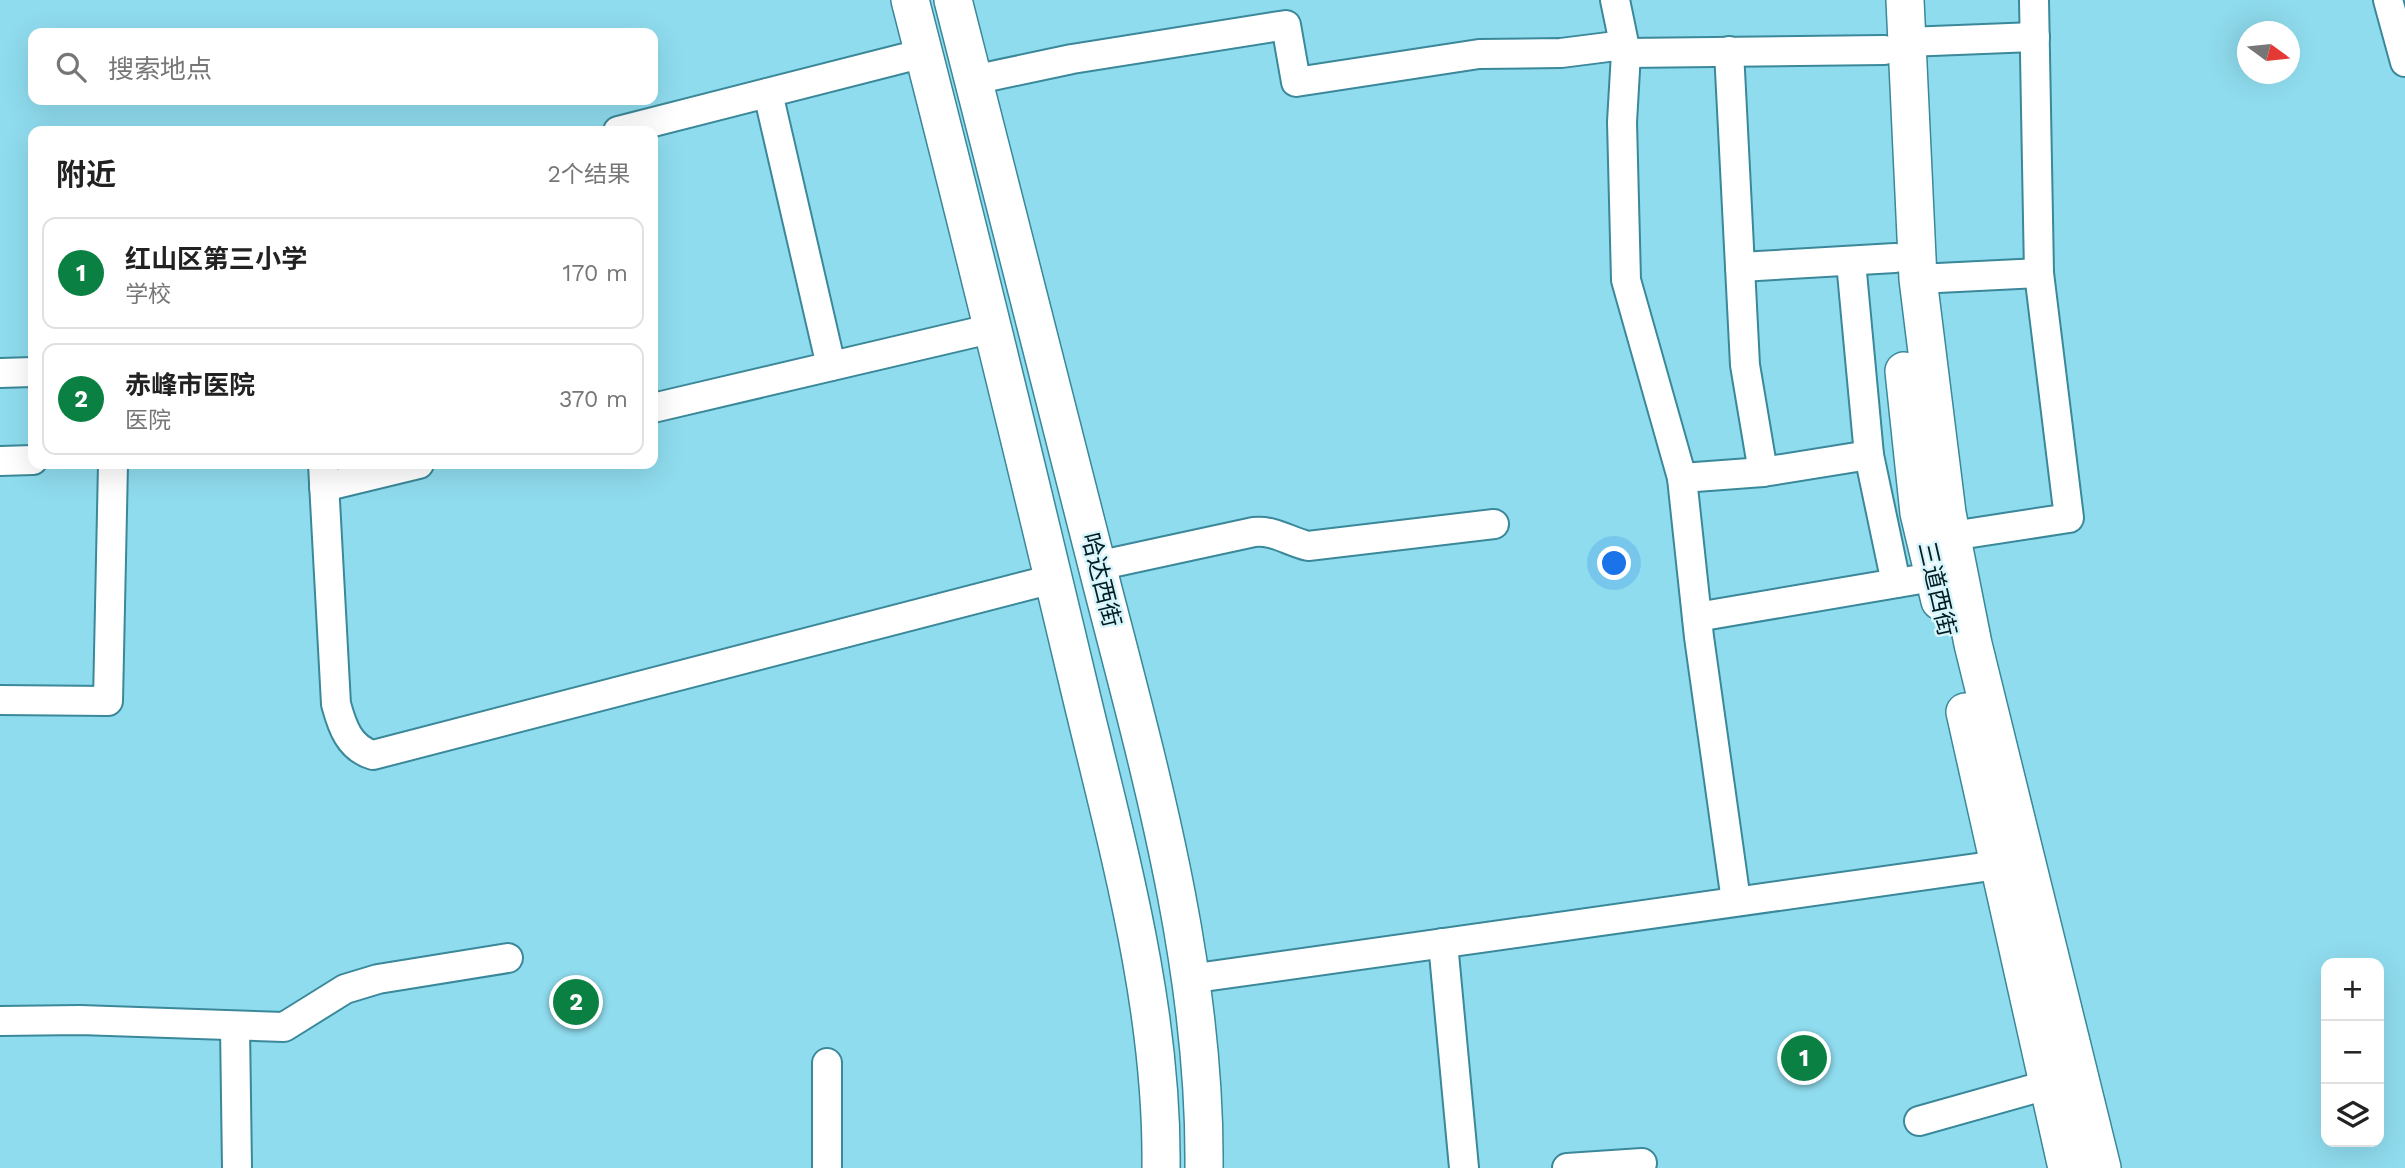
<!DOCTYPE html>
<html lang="zh">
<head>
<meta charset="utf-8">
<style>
	:root { --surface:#fff; --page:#f6f6f6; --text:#222; --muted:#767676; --line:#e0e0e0; --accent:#0b8043 }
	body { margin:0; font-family:"Work Sans","Noto Sans SC",sans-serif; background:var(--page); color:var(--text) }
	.controls { position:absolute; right:21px; bottom:21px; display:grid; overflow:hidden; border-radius:14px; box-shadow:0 7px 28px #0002 }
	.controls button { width:63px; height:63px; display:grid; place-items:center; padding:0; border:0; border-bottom:2px solid var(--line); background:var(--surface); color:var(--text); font:35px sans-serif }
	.compass { position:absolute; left:2237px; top:21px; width:63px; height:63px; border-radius:50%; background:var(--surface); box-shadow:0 7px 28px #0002; rotate:105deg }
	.you { position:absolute; left:1615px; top:564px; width:24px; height:24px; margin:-18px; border:5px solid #fff; border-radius:50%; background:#1a73e8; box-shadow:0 0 0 10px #1a73e833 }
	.badge { display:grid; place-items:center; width:46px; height:46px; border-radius:50%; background:var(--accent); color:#fff; font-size:23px; font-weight:700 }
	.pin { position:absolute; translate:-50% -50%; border:4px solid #fff; box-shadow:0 2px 7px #0006 }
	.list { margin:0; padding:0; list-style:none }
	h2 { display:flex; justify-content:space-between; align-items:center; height:91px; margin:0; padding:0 28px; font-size:30px }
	h2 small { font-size:23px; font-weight:400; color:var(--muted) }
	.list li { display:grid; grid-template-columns:46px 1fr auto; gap:21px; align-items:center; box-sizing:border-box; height:112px; margin:0 14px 14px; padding:0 14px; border:2px solid var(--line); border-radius:14px }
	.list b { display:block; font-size:26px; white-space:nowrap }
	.list p { margin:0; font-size:23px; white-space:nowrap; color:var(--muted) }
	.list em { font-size:23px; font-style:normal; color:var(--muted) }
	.icon { flex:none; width:38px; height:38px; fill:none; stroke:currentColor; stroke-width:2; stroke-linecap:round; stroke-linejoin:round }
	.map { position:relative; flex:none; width:2405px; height:1168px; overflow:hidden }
	.search { position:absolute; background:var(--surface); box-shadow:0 7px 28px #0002; left:28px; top:28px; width:630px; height:77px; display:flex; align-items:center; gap:18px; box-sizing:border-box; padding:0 24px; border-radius:14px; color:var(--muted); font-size:26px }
	.panel { position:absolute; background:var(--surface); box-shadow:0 7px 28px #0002; left:28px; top:126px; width:630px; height:343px; border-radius:14px }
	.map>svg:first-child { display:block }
</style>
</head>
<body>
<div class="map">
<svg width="2405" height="1168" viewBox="0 0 2405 1168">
	<rect width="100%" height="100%" fill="#8fdcee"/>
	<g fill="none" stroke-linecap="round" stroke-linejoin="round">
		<g stroke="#3a8899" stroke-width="32">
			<g id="minor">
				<path d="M1615 0 1626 53 1622 122 1626 280 1682 478 1699 637 1736 901"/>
				<path d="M2388 0 2405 62"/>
				<path d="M1907 42 2035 37"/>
				<path d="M1729 51 1745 365 1763 472"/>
				<path d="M1626 53 1884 50"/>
				<path d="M973 80 1072 59 1286 25 1296 82 1479 54 1561 53 1624 45"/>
				<path d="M768 93 831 366"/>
				<path d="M618 131 924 53"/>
				<path d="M1851 262 1869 455 1896 583"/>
				<path d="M1740 267 1895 258"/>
				<path d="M1918 279 2039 273"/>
				<path d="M0 373 33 372"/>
				<path d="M653 408 994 328"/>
				<path d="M0 461 33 460"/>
				<path d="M323 464 336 704C342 726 349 748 373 755L1053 579"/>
				<path d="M1682 478 1763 472 1869 455"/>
				<path d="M324 487 419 464"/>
				<path d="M1952 536 2069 518 2039 273 2034 0"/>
				<path d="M1097 566 1254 532C1274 530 1288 541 1308 546L1494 524"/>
				<path d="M1697 617 1915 580"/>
				<path d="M0 700 108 701 113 464"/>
				<path d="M1443 943 1464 1168"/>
				<path d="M1189 979 1998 865"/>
				<path d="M0 1021 80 1020 284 1027 345 989 378 979 508 958"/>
				<path d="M235 1027 237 1168"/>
				<path d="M1919 1121 2047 1085"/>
				<path d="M827 1168V1063"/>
				<path d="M1567 1168 1642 1163"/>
			</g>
		</g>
		<g stroke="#3a8899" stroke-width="40">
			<g id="major">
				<path d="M910 0C968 225 1023 451 1077 678 1115 839 1163 1001 1161 1168"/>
				<path d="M953 0C1003 196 1053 393 1103 589 1152 778 1206 971 1204 1168"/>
				<path d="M1905 0 1918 279 1947 513 1973 644 2102 1168"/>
				<path d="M1904 371 1919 513 1940 601"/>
				<path d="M1965 712 2067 1168"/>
			</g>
		</g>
		<use href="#minor" stroke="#fff" stroke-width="28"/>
		<use href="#major" stroke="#fff" stroke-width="37"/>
	</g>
	<g text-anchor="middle" stroke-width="5" stroke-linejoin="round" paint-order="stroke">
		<g font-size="24" fill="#001d23" stroke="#d8f5fc">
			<text transform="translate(1101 580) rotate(76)" y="8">哈达西街</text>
			<text transform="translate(1937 589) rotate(77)" y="8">三道西街</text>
		</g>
	</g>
</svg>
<div class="controls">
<button>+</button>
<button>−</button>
<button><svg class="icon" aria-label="layers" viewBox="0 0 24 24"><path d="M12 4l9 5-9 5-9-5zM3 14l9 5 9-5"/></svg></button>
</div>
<svg class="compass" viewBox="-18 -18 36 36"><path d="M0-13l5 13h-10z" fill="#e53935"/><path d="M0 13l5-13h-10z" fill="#767676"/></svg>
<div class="you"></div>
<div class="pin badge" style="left:1804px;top:1058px">1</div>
<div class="pin badge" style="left:576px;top:1002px">2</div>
<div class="search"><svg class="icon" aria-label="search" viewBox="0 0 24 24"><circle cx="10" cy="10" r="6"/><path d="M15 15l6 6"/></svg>搜索地点</div>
<section class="panel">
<h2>附近<small>2个结果</small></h2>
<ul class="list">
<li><span class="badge">1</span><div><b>红山区第三小学</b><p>学校</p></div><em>170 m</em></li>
<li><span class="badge">2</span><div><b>赤峰市医院</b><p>医院</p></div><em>370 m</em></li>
</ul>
</section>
</div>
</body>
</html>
